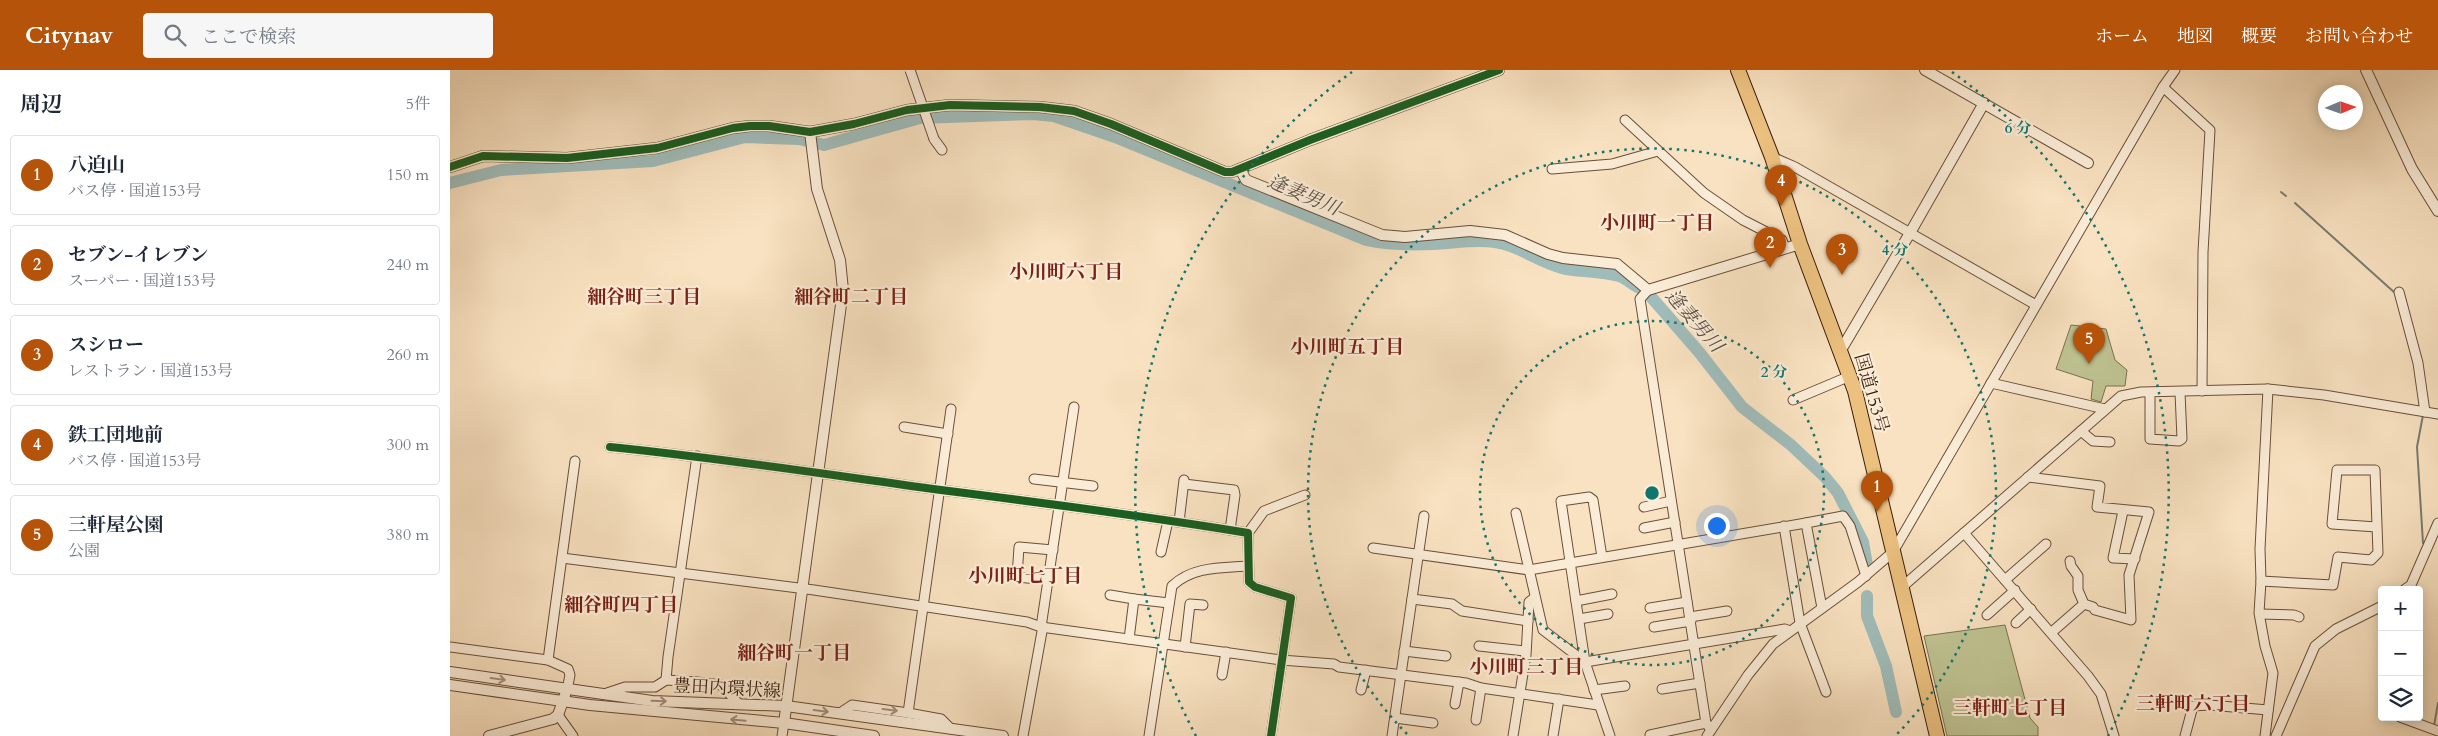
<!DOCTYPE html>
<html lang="ja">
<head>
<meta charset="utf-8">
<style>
	:root { --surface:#fff; --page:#f6f6f7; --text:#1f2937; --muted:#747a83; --line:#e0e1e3; --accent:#b45309 }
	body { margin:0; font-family:Cardo,"Noto Serif JP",serif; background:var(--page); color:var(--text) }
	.controls { position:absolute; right:15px; bottom:15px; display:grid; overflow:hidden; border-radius:5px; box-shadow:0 2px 12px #0003 }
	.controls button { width:45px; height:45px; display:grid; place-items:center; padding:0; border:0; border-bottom:1px solid var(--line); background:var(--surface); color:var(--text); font:25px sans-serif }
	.compass { position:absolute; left:1868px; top:15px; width:45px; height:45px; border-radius:50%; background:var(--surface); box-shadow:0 2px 12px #0003; rotate:88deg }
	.you { position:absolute; left:1266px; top:455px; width:18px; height:18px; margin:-12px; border:4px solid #fff; border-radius:50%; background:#1a73e8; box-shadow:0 0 0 8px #1a73e833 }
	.badge { display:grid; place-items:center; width:32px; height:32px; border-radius:50%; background:var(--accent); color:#fff; font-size:16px; font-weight:700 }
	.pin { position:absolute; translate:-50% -41px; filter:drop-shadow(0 1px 2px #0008) }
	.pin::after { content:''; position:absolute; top:26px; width:18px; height:15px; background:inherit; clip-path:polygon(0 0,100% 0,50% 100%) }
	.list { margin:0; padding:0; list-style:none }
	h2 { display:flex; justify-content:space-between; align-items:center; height:65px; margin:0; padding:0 20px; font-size:21px }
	h2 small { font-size:16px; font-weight:400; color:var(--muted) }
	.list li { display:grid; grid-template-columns:32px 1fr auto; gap:15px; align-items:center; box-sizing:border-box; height:80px; margin:0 10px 10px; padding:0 10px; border:1px solid var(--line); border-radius:5px }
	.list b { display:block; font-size:19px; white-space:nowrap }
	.list p { margin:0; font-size:16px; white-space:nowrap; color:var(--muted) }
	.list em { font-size:16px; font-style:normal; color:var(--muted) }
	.icon { flex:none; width:28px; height:28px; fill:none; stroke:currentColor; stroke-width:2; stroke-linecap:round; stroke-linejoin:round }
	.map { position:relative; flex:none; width:1988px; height:666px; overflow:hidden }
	header { display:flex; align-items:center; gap:30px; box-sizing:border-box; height:70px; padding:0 25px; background:var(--accent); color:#fff }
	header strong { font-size:24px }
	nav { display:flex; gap:28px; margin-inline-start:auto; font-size:18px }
	.search { width:350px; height:45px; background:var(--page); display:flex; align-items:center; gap:12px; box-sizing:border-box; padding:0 18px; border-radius:5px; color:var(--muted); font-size:19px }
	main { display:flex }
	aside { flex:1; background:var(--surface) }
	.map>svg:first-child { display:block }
</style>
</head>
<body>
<header>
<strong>Citynav</strong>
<div class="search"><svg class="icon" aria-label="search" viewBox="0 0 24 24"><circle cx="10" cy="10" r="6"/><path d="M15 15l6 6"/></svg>ここで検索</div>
<nav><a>ホーム</a><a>地図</a><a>概要</a><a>お問い合わせ</a></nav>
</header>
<main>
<aside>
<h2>周辺<small>5件</small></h2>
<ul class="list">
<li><span class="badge">1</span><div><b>八迫山</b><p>バス停 · 国道153号</p></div><em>150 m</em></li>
<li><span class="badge">2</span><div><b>セブン-イレブン</b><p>スーパー · 国道153号</p></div><em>240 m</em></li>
<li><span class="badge">3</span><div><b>スシロー</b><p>レストラン · 国道153号</p></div><em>260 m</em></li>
<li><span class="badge">4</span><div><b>鉄工団地前</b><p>バス停 · 国道153号</p></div><em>300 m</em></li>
<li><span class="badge">5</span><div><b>三軒屋公園</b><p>公園</p></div><em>380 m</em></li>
</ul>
</aside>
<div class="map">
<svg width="1988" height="666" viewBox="0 0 1988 666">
	<rect width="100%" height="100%" fill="#f9e2c1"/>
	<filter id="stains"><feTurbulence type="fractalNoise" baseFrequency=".004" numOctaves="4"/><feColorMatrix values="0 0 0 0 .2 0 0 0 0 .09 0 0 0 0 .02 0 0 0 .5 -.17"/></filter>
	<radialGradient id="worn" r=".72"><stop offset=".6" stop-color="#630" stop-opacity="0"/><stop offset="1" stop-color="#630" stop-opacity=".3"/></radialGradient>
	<g fill="#bfc392" stroke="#7c704e">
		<path d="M1621 255 1656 259 1665 290 1677 300 1675 316H1656L1651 332 1641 329 1643 311 1606 299Z"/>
		<path d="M1555 555 1580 648 1588 657V666H1497L1474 566Z"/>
	</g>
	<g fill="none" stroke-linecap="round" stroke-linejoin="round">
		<g stroke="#777d74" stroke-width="2">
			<path d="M1831 122 1836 126"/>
			<path d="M1845 133 1945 223"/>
			<path d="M1973 345 1967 377 1973 473"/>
			<path d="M1984 656 1988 633"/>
		</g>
		<g stroke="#a0bcba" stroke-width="12">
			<path d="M0 113 51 100 203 91 295 67 349 69 374 75 470 48 583 44 604 46 665 67 916 170C938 175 961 175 984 174 1005 173 1024 169 1045 172 1070 175 1090 194 1116 199 1134 202 1151 201 1169 206 1179 209 1183 217 1195 220L1249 282 1292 337 1341 375 1375 407 1388 423 1413 472 1417 495"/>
			<path d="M1417 526V546L1436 596 1446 642"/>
		</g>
		<g stroke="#694f38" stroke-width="11">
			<g id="minor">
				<path d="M1713 17 1760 60 1753 182 1752 321"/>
				<path d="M1175 50 1254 123 1293 150 1332 170 1335 178"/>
				<path d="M484 69 492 80"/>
				<path d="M1322 87 1345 97 1586 235"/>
				<path d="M1102 99 1162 94 1208 81"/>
				<path d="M1198 220 1190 229 1256 653 1261 660"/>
				<path d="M1949 222 1968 293 1975 342"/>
				<path d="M1541 313 1655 339"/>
				<path d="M1700 323V369L1729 371 1732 369 1730 322"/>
				<path d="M1343 330 1400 306"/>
				<path d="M454 357 498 364"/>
				<path d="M1631 361 1643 371 1660 372"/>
				<path d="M160 377C271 388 380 405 491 420 594 433 696 446 798 463L799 512 805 517 841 528 821 666"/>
				<path d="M1578 407 1650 416 1647 437 1699 442 1679 505 1681 550 1645 540 1643 537 1634 534 1628 520V506L1621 496 1620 491"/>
				<path d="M584 409 643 416"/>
				<path d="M734 414 784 420 785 425 780 460"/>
				<path d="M1194 437 1221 431"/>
				<path d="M1673 441 1663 488 1685 489"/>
				<path d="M1066 443 1093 560 1135 592 1335 559 1340 561"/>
				<path d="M729 452 734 410"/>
				<path d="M1356 453 1393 446 1400 456 1416 506"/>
				<path d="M1334 456 1350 553 1376 622"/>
				<path d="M1194 458 1225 452"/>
				<path d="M798 463 814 441 855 425"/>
				<path d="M1514 463 1638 606 1651 624 1664 666"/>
				<path d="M923 478 1079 500 1356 453 1372 538"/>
				<path d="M711 482 718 451"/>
				<path d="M1152 487 1143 430 1139 427 1111 431 1135 592 1160 666"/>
				<path d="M112 488 364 520 577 552 591 557"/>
				<path d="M598 510 567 507 569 477 603 480"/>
				<path d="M1555 510 1596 474"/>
				<path d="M1811 511 1883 515 1888 487 1921 490 1928 483 1925 400H1887L1882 454 1927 457"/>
				<path d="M1451 518 1671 326 1691 322 1818 319 1874 325 1988 344"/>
				<path d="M1954 520 1961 515 1988 453"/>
				<path d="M660 525 684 529"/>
				<path d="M962 529 1002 534 1012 541 1078 551"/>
				<path d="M1126 531 1162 524"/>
				<path d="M1200 538 1237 532"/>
				<path d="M1810 544 1844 545 1849 547"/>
				<path d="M1537 545 1565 520"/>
				<path d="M1240 547 1277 541"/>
				<path d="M1129 549 1158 544"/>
				<path d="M1566 553 1581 539"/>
				<path d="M591 557 831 590 884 594 889 597 1016 613 1031 618 1148 635"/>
				<path d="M591 557 624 337"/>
				<path d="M1204 557 1241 551"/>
				<path d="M1602 562 1634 534"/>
				<path d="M679 569 684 529 719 533"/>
				<path d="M1029 576 1075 581"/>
				<path d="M0 577 98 590 118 599 120 605 117 620"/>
				<path d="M735 577 740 534 753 535"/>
				<path d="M954 581 996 586"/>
				<path d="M98 590 125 391"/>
				<path d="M772 605 776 582"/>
				<path d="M216 610 218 587 247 386"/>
				<path d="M1212 619 1250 613"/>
				<path d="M911 620 916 600"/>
				<path d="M1144 620 1175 616"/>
				<path d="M154 624 175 617H205L216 610 247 612 271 615 288 633"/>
				<path d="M1005 634 1009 612"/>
				<path d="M390 643 402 635 458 643 491 649 501 659"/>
				<path d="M458 643 501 339"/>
				<path d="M108 645 123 666"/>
				<path d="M1950 647 1988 661"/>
				<path d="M945 648 983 653"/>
				<path d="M1026 650 1031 618"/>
				<path d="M1200 665 1256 653"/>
				<path d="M332 666 334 653"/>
				<path d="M573 666 593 556"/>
				<path d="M699 666 722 516C743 496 772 498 798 496"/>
				<path d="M942 666 974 446"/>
				<path d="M1063 666 1076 585 1079 532 1084 528"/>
				<path d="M1103 666 1109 629"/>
				<path d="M1257 666 1298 605 1323 574 1408 512 1443 482 1713 17 1725 0"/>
				<path d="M1735 666 1743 636 1759 635 1818 640"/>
				<path d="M1815 666 1823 603 1815 576 1809 543 1811 511 1810 479 1818 319"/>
				<path d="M1826 666 1865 576 1886 559 1932 536"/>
			</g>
		</g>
		<g stroke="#694f38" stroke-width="12">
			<g id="tertiary">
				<path d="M1475 0 1638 93"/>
				<path d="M1916 0 1962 99 1988 141"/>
				<path d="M0 97 33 86 117 88 207 78 283 58 300 56H319L360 62 404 54 457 40 500 35 590 37 624 41 661 54 775 102H782L860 70 1049 0"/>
				<path d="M790 99 796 110 932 165 955 167 1020 161 1055 165 1098 184 1113 188 1167 194 1198 220 1350 174"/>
				<path d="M1391 280 1460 163 1534 33"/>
				<path d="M0 602 202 631 336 636 553 666"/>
				<path d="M0 615 140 635 334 653 424 666"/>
				<path d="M334 653 393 220 390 190 367 119 360 62"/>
				<path d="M39 666 103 649 108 645 115 625"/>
			</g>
		</g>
		<g stroke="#391e0b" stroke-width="16">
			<path id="trunk" d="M1288 0 1322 87 1350 174 1405 321 1487 666"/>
		</g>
		<use href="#minor" stroke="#fbecd7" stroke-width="9"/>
		<use href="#tertiary" stroke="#fbecd7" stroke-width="10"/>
		<use href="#trunk" stroke="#ecc180" stroke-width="14"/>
		<g stroke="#694f38" stroke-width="11" stroke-linecap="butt">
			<path id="minor-bridge" d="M460 0 484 69"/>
		</g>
		<use href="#minor-bridge" stroke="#fbecd7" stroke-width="9"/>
		<g stroke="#fbecd7" stroke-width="11">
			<g id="cycleway">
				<path d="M0 97 33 86 117 88 207 78 283 58 300 56H319L360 62 404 54 457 40 500 35 590 37 624 41 661 54 775 102H782L860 70 1049 0"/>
				<path d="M160 377C271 388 380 405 491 420 594 433 696 446 798 463L799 512 805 517 841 528 821 666"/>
			</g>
		</g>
		<use href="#cycleway" stroke="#1b5e20" stroke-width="8"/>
	</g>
	<defs><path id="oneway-shaft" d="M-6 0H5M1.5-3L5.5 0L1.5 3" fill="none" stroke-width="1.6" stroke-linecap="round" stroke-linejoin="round" transform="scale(1.25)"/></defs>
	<g stroke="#a48f7b">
		<use href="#oneway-shaft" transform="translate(48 609) rotate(8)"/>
		<use href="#oneway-shaft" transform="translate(209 631) rotate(2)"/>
		<use href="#oneway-shaft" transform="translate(440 640) rotate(7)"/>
		<use href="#oneway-shaft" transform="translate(371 641) rotate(7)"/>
		<use href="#oneway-shaft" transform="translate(288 650) rotate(-175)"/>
	</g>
	<g fill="none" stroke="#0f766e" stroke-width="2.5" stroke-dasharray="2.5 5">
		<circle cx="1202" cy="423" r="172"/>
		<path d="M957 664A344 344 0 1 1 1447 664"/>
		<path d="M746 666A517 517 0 0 1 902 2M1502 2A517 517 0 0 1 1658 666"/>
	</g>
	<g text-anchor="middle" stroke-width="4.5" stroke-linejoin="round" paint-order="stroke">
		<g font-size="18" fill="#391e0b" stroke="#fbecd7">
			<text transform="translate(1422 323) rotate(74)" y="6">国道153号</text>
			<text transform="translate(277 618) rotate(3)" y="6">豊田内環状線</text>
		</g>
		<g font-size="19" font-style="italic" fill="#584d40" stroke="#fbecd7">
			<text transform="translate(854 124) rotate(23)" y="7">逢妻男川</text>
			<text transform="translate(1245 250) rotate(49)" y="7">逢妻男川</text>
		</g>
		<g font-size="19" font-weight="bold" fill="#7a1f14" stroke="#fbecd7">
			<text x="1207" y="159">小川町一丁目</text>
			<text x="616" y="208">小川町六丁目</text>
			<text x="194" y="233">細谷町三丁目</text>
			<text x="401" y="233">細谷町二丁目</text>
			<text x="897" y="283">小川町五丁目</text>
			<text x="575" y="512">小川町七丁目</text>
			<text x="171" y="541">細谷町四丁目</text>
			<text x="344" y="589">細谷町一丁目</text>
			<text x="1076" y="603">小川町三丁目</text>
			<text x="1743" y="640">三軒町六丁目</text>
			<text x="1560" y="644">三軒町七丁目</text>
		</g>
	</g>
	<circle cx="1202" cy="423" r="8" fill="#0f766e" stroke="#fbecd7" stroke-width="2.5"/>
	<g font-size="15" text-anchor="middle" font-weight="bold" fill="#0f766e" stroke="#fbecd7" stroke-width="4.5" stroke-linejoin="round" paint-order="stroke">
		<text x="1568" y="63">6 分</text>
		<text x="1445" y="185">4 分</text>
		<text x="1324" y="307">2 分</text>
	</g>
	<rect width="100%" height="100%" filter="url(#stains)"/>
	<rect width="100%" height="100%" fill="url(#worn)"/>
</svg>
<div class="controls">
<button>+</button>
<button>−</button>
<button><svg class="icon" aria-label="layers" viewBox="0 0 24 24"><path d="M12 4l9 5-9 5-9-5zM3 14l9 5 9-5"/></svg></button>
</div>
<svg class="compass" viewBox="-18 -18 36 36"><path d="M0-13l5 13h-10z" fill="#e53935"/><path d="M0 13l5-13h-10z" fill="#747a83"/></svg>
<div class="you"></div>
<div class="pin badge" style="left:1427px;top:442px">1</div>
<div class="pin badge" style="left:1320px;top:198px">2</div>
<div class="pin badge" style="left:1392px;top:205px">3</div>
<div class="pin badge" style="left:1331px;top:136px">4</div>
<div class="pin badge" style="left:1639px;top:294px">5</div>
</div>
</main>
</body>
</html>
